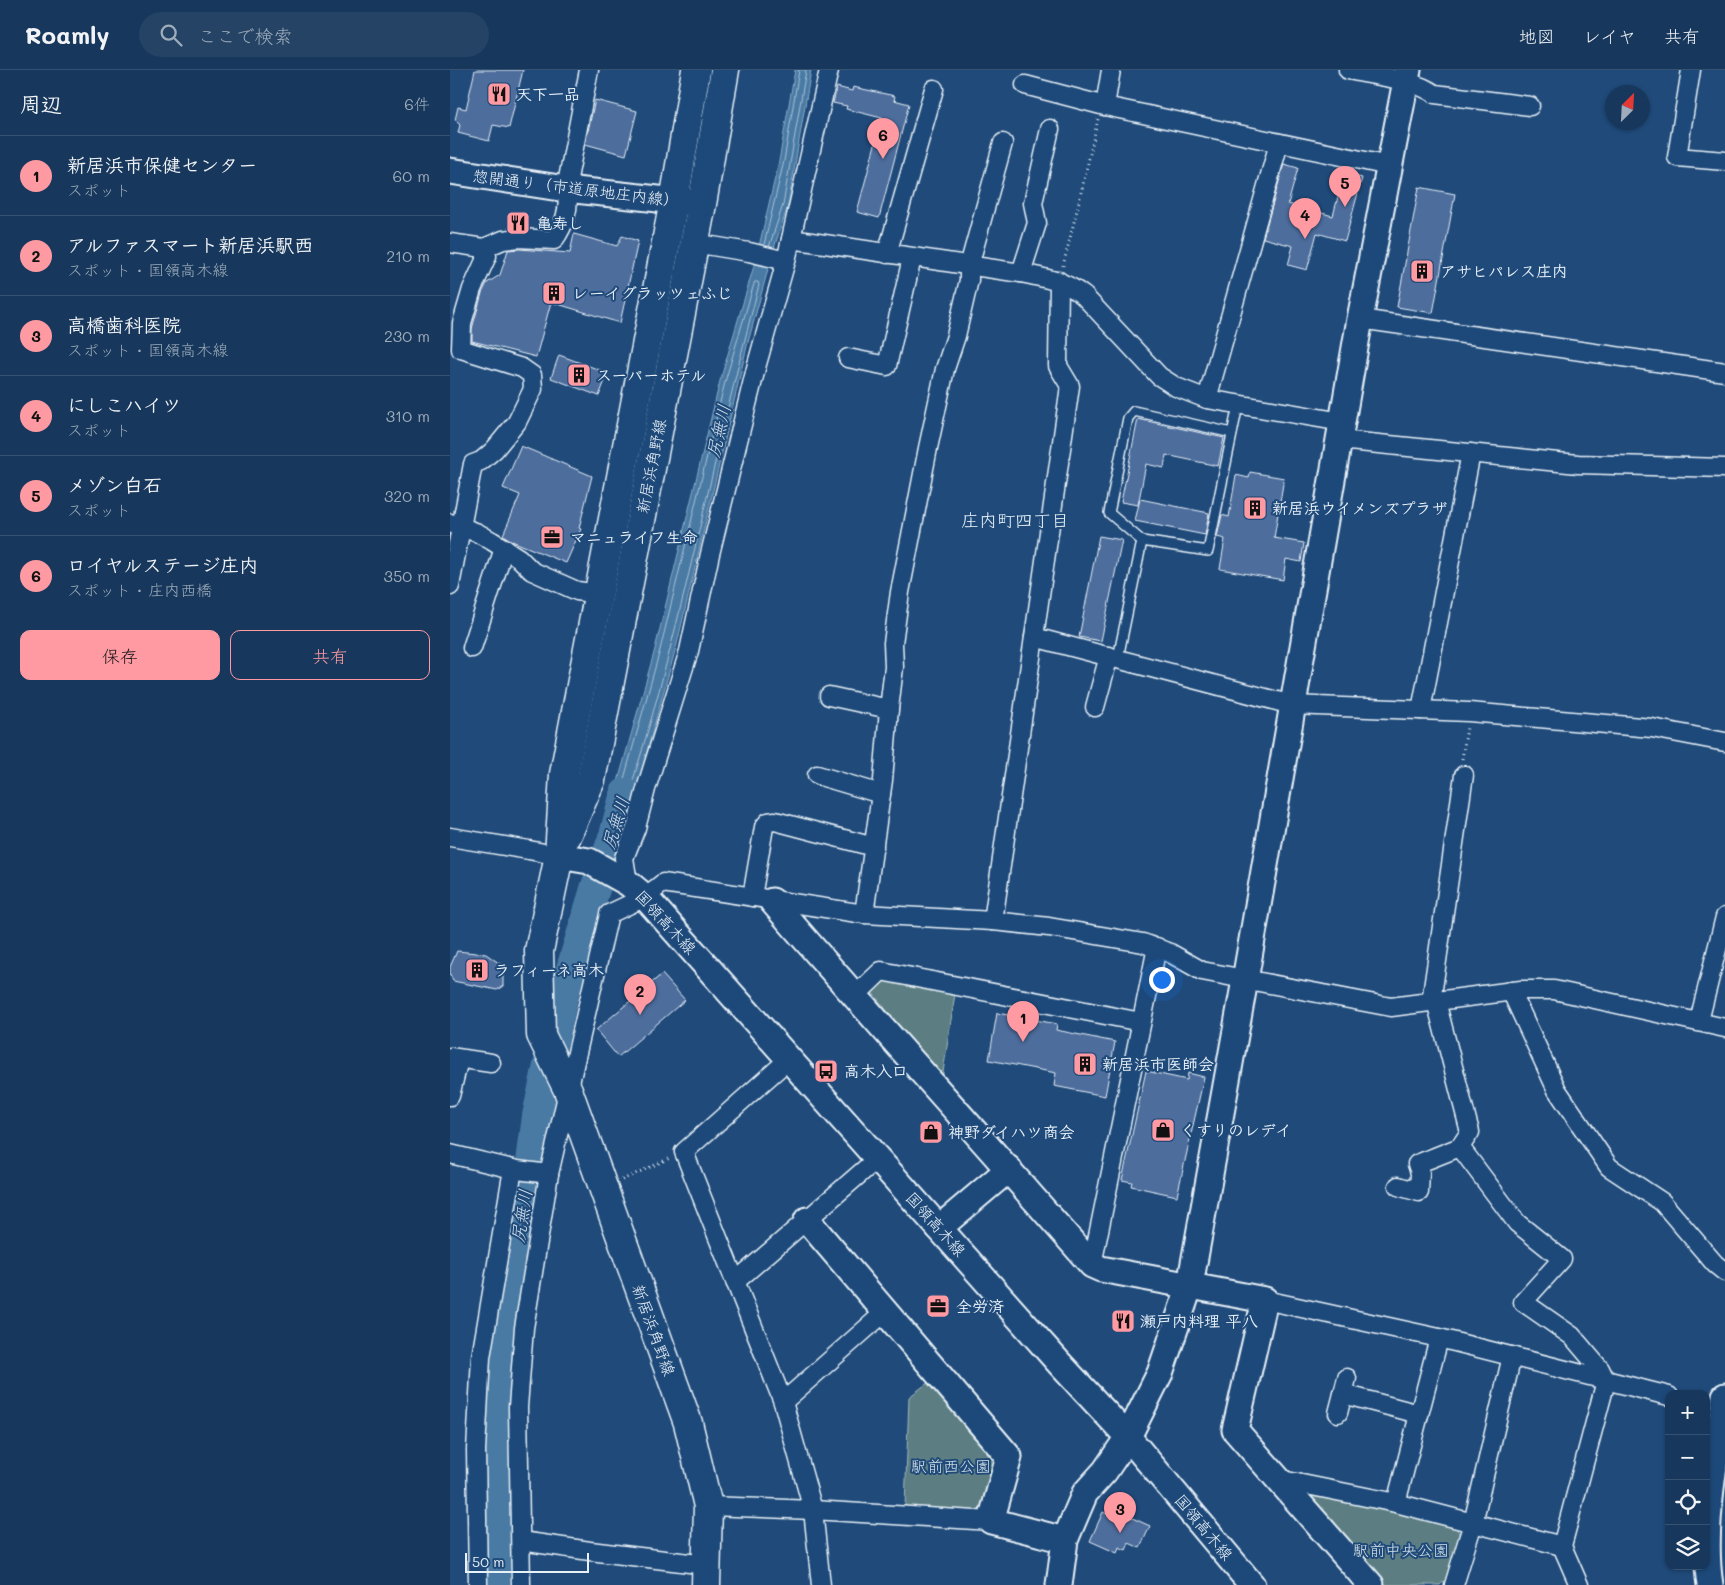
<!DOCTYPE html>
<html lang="ja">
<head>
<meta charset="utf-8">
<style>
	:root { --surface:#17385c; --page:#244365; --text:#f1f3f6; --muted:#9eacbb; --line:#365272; --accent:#ff9aa2 }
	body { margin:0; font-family:Mali,"Klee One",sans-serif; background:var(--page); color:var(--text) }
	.controls { position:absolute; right:15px; bottom:15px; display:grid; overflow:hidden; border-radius:10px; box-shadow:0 1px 4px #0004 }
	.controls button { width:45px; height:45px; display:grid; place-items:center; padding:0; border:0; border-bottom:1px solid var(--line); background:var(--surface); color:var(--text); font:25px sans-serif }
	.compass { position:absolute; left:1155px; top:15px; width:45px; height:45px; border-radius:50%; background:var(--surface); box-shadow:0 1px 4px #0004; rotate:24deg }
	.scale { position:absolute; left:15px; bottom:12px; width:124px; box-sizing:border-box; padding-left:5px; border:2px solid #e8f1f8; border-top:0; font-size:14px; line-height:18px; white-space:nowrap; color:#e8f1f8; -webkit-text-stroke:4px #1f4a7a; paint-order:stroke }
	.you { position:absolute; left:711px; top:909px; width:18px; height:18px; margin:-12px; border:4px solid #fff; border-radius:50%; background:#1a73e8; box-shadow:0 0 0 8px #1a73e833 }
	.badge { display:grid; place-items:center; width:32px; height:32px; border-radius:50%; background:var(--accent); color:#111; font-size:16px; font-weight:700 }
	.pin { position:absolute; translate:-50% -41px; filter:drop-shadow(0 1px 2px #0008) }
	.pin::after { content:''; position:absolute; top:26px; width:18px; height:15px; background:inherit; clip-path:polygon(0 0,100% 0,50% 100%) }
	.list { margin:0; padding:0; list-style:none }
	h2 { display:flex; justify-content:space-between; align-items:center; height:65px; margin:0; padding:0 20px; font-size:21px }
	h2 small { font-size:16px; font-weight:400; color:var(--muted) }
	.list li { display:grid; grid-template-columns:32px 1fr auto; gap:15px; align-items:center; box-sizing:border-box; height:80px; padding:0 20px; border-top:1px solid var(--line) }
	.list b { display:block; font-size:19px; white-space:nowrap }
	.list p { margin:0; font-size:16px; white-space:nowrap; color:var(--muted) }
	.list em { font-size:16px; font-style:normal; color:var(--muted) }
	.actions { display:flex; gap:10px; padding:15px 20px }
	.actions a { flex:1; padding:11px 0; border:1px solid var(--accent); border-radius:10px; text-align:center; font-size:18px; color:var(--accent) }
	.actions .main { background:var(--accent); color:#111 }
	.icon { flex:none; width:28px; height:28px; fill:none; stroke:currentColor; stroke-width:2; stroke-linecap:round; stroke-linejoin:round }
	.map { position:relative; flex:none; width:1275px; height:1515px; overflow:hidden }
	header { display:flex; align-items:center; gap:30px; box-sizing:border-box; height:70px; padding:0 25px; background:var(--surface); border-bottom:1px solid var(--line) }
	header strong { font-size:24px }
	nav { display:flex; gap:28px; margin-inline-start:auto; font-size:18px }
	.search { width:350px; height:45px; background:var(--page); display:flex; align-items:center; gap:12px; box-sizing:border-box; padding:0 18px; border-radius:28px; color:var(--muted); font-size:19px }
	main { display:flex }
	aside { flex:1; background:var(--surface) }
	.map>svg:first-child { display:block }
</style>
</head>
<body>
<header>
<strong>Roamly</strong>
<div class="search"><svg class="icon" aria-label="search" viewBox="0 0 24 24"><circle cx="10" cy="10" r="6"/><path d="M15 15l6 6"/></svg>ここで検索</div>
<nav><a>地図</a><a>レイヤ</a><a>共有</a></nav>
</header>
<main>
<aside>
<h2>周辺<small>6件</small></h2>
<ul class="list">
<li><span class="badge">1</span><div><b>新居浜市保健センター</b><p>スポット</p></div><em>60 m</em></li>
<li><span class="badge">2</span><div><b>アルファスマート新居浜駅西</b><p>スポット · 国領高木線</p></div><em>210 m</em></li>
<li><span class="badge">3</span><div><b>高橋歯科医院</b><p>スポット · 国領高木線</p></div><em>230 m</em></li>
<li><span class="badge">4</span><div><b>にしこハイツ</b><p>スポット</p></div><em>310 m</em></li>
<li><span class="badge">5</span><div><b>メゾン白石</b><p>スポット</p></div><em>320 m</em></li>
<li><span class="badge">6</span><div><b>ロイヤルステージ庄内</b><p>スポット · 庄内西橋</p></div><em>350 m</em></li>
</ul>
<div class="actions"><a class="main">保存</a><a>共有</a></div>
</aside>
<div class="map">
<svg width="1275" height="1515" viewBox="0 0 1275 1515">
	<rect width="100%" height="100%" fill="#1f4a7a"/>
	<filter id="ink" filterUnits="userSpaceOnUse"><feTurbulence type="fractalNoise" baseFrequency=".02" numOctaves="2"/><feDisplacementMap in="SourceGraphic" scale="10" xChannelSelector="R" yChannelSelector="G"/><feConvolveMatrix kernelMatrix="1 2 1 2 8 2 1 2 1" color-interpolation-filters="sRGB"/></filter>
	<g filter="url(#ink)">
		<g fill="#5b7e83" stroke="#a2b8be">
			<path d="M430 909 505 924 492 1009 421 921Z"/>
			<path d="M483 1309 548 1382 537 1437 529 1442 455 1437 459 1327Z"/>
			<path d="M866 1422 1006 1457 1010 1465 996 1509 990 1515H936L861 1430Z"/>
		</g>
		<path fill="#4a7aa4" stroke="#89aac6" d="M345 0H361L338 136 323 181 297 276 227 574 185 724 169 771 158 754 162 733 205 579 270 311 306 189 329 91Z"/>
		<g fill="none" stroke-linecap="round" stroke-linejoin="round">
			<g stroke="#a9c1d6" stroke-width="1">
				<path d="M314 175 334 91 349 0"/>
				<path d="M319 177 333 135 356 0"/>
				<path d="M305 212H308L309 215C261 394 228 578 169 754L166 756 163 752 167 734 210 580 275 312Z"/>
			</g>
			<path stroke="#4a7aa4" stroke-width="30" d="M45 1515V1366L56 1249 77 1123 87 1046 114 922 145 819 164 765 175 723"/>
		</g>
		<g fill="#4e6d9d" stroke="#e8f1f8">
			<path d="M25 0H73L59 58 43 55 39 71 8 63 10 55 5 50 8 37 16 39Z"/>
			<path d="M387 17 402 21 403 17 445 26 444 30 459 34 429 148 407 142 432 48 396 39 397 36 383 33Z"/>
			<path d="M145 30 187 41 176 85 135 74Z"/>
			<path d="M834 94 848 98 838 134 883 146 894 103 912 108 895 171 867 163 857 200 838 195 843 176 813 168Z"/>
			<path d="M969 117 1005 124 983 243 947 237Z"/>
			<path d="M124 164 167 176 172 166 188 171 170 253 101 232 86 287 22 271V259L32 223 37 213 50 205 58 180 69 179 120 183Z"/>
			<path d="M109 285 158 303 149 326 101 308Z"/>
			<path d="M688 349 774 368 768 396 716 385 714 398 696 394 688 435 671 432Z"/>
			<path d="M71 376 142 406 129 458 131 459 116 493 62 471 53 465 70 425 53 418Z"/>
			<path d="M800 402 834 408 824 468 854 473 851 492 836 489 833 510 770 499 775 469 767 467 772 445 779 447 786 405 799 408Z"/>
			<path d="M690 429 759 443 755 465 685 451Z"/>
			<path d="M649 466 672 470 651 571 629 567Z"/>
			<path d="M7 881 36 884 53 896V916L47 920 3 911 0 904V897Z"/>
			<path d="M212 904 235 930 168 987 146 960Z"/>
			<path d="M547 943 607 954 606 960 665 972 655 1026 604 1016 606 1003 539 990Z"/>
			<path d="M696 1001 737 1010 738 1003 754 1007 727 1126 681 1116 682 1112 672 1110Z"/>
			<path d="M660 1438 700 1456 690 1478 679 1473 676 1480 669 1477 667 1483 640 1471 653 1442 657 1444Z"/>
		</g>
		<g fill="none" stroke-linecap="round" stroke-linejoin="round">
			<g stroke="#e8f1f8" stroke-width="12">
				<g id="lane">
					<path d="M692 471 659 443 678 348 684 341 782 363"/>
					<path d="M668 588 692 471 758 481 788 335"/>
				</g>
			</g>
			<g stroke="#e8f1f8" stroke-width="21">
				<g id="street">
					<path d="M661 0 655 36 939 96"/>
					<path d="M898 0C925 6 963 9 985 24L1080 36"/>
					<path d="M1241 0 1227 87 1275 91"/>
					<path d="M575 15 655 36"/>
					<path d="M341 169 571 203C594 208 616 211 634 226L709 306 726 317 757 329 892 352"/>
					<path d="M0 173 34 178 53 170 69 168 104 170C114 156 121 137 116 119L139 0"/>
					<path d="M244 173 299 182 336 191"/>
					<path d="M437 184 484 19"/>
					<path d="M571 203 587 153 583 133 600 59"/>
					<path d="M609 211 608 296 620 316 584 567 842 635 1019 642 1202 658 1275 672"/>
					<path d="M910 249 1275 302"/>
					<path d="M398 288 437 296 462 188"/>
					<path d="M757 329 829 73"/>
					<path d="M889 370 1128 394 1275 398"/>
					<path d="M0 453 28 463 42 471 69 488 82 501 127 521 149 524"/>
					<path d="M0 516 23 394 31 391 44 380 67 352 83 319 82 305 72 298 11 279 12 253 22 219 37 186 34 178"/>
					<path d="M22 578 54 478"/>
					<path d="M379 626 439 639"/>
					<path d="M645 637 659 586"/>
					<path d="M971 640 1021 383"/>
					<path d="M367 705 431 724"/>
					<path d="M0 767 79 780 109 786"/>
					<path d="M178 813 174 788 186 758 196 719 239 581 260 484 307 294 336 191 379 0"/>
					<path d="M302 827 314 757 318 752 325 751 424 777"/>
					<path d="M414 844 433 710 439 639 444 597 443 573 450 522 478 378 495 299 506 266 519 210V196L553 73"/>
					<path d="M543 851 584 567"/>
					<path d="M1061 921 1107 1020 1159 1097 1212 1132 1265 1194 1275 1202"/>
					<path d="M404 927 431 901 691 952"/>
					<path d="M981 932 1014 705"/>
					<path d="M1249 951 1275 847"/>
					<path d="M0 987 41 993"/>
					<path d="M339 989 234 1082 333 1332 363 1440 371 1515"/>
					<path d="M0 1026 9 989"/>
					<path d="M1010 1077 1067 1153 1112 1189 1073 1232 1122 1266 1150 1299 1156 1311 1112 1476 1129 1515"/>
					<path d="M0 1084 67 1100 99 1104"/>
					<path d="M948 1116 969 1122 970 1103 967 1094 1010 1077 1020 1062 986 931"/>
					<path d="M642 1195 707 877"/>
					<path d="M285 1212 428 1088"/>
					<path d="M815 1230 989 1268 1219 1326"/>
					<path d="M893 1324 969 1344"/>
					<path d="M333 1332 435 1242"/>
					<path d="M888 1343 897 1308"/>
					<path d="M827 1409 946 1433 1112 1476"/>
					<path d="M946 1433 989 1268"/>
					<path d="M258 1436 363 1440 541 1451"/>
					<path d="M71 1471 140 1481 256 1495"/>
					<path d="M28 1515 26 1380 31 1287 63 1099"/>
					<path d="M71 1515 68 1337 74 1258 99 1104 159 844 195 827 213 813 414 844 543 851 599 857 693 873 720 883 752 901 941 937 1071 920H1104L1275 958"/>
					<path d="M1004 1515 1023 1453 1062 1286"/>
				</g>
			</g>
			<g stroke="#e8f1f8" stroke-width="29">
				<g id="secondary">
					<path d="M0 101 116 119 245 133"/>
					<path d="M109 786 139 791 178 813 195 827 610 1294 678 1367 802 1515"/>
					<path d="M322 831C427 953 536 1073 642 1195L651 1199 815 1230 785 1360 921 1515"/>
					<path d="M357 1150 559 1387 541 1451 615 1470"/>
					<path d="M489 1158 559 1099"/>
					<path d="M609 1515 615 1470 635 1423 655 1401 678 1367 710 1303 740 1215 795 910 910 249 958 0"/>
					<path d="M1260 1515C1251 1458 1266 1383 1275 1326"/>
				</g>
			</g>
			<g stroke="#e8f1f8" stroke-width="31">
				<g id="primary">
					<path d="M246 0 224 131 114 704 109 786 89 881 91 965 118 1020 238 1353 258 1436 256 1515"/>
					<path d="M117 766 141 710 252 134 275 0"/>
				</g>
			</g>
			<g stroke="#e8f1f8" stroke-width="3" stroke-dasharray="1 4" stroke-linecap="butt">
				<path d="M613 196 628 136 648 49"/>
				<path d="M1012 689 1017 658"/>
				<path d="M172 1110 220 1088"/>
			</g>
			<use href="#lane" stroke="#1f4a7a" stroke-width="9"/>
			<use href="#street" stroke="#1f4a7a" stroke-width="18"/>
			<use href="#secondary" stroke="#1f4a7a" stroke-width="25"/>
			<use href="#primary" stroke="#1f4a7a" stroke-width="28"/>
		</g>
	</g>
	<defs>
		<g id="restaurant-square" transform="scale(1.25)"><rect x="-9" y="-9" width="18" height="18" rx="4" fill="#ff9aa2" stroke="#1f4a7a"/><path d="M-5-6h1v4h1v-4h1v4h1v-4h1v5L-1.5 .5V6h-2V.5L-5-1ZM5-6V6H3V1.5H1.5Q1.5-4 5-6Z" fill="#111"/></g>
		<g id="building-square" transform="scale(1.25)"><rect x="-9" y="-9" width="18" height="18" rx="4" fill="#ff9aa2" stroke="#1f4a7a"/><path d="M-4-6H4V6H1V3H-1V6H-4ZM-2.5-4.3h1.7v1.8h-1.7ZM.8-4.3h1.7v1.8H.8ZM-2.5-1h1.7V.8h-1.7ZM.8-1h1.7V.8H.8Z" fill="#111"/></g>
		<g id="office-square" transform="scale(1.25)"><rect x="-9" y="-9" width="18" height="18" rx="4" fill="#ff9aa2" stroke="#1f4a7a"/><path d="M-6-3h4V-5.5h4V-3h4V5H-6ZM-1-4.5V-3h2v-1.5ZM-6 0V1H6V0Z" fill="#111"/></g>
		<g id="bus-square" transform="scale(1.25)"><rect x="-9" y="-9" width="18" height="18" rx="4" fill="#ff9aa2" stroke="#1f4a7a"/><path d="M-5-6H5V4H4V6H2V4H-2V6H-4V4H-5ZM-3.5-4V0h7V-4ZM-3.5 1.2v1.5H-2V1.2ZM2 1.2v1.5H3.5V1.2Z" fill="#111"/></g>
		<g id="shop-square" transform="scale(1.25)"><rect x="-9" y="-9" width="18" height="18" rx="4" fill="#ff9aa2" stroke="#1f4a7a"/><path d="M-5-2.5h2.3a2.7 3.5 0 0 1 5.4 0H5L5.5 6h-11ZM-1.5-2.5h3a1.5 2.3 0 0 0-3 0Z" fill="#111"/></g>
	</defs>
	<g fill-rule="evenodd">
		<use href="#restaurant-square" x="49" y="24"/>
		<use href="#restaurant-square" x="68" y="153"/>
		<use href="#building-square" x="972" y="201"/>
		<use href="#building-square" x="104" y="223"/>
		<use href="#building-square" x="129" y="305"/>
		<use href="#building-square" x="805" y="438"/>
		<use href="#office-square" x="102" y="467"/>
		<use href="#building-square" x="27" y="900"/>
		<use href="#building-square" x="635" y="994"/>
		<use href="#bus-square" x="376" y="1001"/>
		<use href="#shop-square" x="713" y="1060"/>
		<use href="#shop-square" x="481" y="1062"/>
		<use href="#office-square" x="488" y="1236"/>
		<use href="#restaurant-square" x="673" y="1251"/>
	</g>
	<g text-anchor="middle" stroke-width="4" stroke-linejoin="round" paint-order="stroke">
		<g font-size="16" font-weight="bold" fill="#e8f1f8" stroke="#1f4a7a" text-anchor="start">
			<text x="66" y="30">天下一品</text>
			<text x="86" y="159">亀寿し</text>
			<text x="990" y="207">アサヒパレス庄内</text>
			<text x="122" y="229">レーイグラッツェふじ</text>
			<text x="146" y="311">スーパーホテル</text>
			<text x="822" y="444">新居浜ウイメンズプラザ</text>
			<text x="120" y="473">マニュライフ生命</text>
			<text x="44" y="906">ラフィーネ高木</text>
			<text x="652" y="1000">新居浜市医師会</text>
			<text x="394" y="1007">高木入口</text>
			<text x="730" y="1066">くすりのレデイ</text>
			<text x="498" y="1068">神野ダイハツ商会</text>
			<text x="506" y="1242">全労済</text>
			<text x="690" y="1257">瀬戸内料理 平八</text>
		</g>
		<g font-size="16" fill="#e8f1f8" stroke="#1f4a7a">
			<text transform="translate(126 118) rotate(7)" y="6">惣開通り（市道原地庄内線）</text>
			<text transform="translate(201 396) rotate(-79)" y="6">新居浜角野線</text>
			<text transform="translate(216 852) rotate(47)" y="6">国領高木線</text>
			<text transform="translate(486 1154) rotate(48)" y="6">国領高木線</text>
			<text transform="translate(204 1260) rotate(70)" y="6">新居浜角野線</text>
			<text transform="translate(754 1457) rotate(50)" y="6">国領高木線</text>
		</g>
		<g font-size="16" fill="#d3e0e6" stroke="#1f4a7a">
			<text x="501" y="1402">駅前西公園</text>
			<text x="951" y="1486">駅前中央公園</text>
		</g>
		<g font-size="18" font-style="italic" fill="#d0dfeb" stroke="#1f4a7a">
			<text transform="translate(269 361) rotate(-77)" y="6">尻無川</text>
			<text transform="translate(166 753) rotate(-73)" y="6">尻無川</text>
			<text transform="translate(72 1146) rotate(-81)" y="6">尻無川</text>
		</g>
		<g font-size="18" fill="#e8f1f8" stroke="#1f4a7a">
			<text x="565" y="457">庄内町四丁目</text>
		</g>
	</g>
</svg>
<div class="controls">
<button>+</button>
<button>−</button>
<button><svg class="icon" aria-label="locate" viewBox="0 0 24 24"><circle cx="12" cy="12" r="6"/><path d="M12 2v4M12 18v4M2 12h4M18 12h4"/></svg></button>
<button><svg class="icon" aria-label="layers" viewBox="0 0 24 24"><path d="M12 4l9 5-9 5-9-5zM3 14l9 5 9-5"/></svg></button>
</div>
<svg class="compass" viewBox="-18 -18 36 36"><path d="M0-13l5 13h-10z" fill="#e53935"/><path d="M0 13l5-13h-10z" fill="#9eacbb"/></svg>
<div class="scale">50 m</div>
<div class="you"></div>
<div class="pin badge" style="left:573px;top:972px">1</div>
<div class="pin badge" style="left:190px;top:945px">2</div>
<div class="pin badge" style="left:670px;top:1463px">3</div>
<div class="pin badge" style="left:855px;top:169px">4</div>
<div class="pin badge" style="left:895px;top:137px">5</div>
<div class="pin badge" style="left:433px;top:89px">6</div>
</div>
</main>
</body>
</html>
